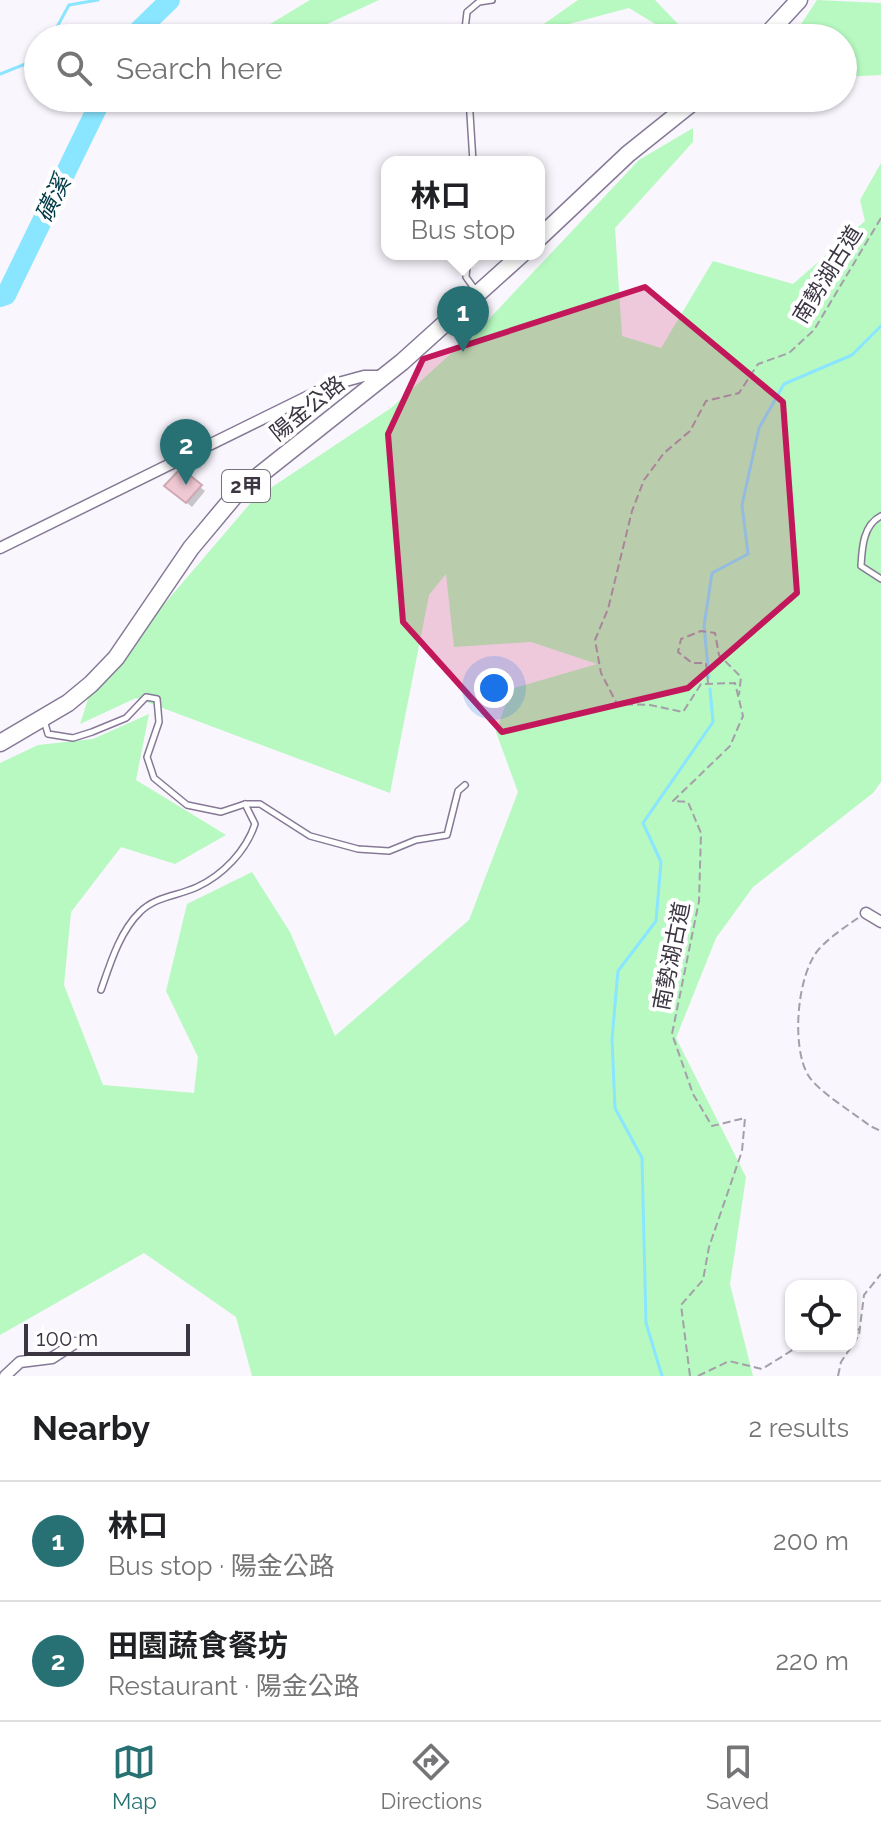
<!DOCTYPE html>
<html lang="en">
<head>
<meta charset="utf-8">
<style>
	:root { --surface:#fff; --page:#f6f6f6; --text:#202124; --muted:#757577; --line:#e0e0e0; --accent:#277174 }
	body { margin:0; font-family:Raleway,"Noto Sans TC",sans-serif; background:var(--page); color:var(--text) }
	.controls { position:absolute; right:24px; bottom:24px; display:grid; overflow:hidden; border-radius:16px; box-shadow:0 2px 6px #0004 }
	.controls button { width:72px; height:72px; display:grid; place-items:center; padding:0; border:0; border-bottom:2px solid var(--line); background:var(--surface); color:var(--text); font:40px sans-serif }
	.scale { position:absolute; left:24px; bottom:20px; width:166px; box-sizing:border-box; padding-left:8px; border:4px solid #3c3643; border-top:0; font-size:22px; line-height:28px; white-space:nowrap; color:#3c3643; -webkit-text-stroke:6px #fff; paint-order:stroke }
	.you { position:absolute; left:494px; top:688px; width:28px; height:28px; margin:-20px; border:6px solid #fff; border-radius:50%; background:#1a73e8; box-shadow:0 0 0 12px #1a73e833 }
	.badge { display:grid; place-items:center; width:52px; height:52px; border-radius:50%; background:var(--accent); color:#fff; font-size:26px; font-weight:700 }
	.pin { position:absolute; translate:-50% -66px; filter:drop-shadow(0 2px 4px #0008) }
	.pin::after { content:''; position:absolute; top:42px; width:28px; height:24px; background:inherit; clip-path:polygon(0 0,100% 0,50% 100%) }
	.popup { position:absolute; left:381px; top:156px; width:164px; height:104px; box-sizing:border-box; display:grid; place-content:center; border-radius:16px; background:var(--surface); filter:drop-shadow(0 2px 6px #0005); font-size:26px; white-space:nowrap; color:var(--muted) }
	.popup b { font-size:30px; color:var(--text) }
	.popup::after { content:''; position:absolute; left:50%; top:100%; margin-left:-16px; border:16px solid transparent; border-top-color:var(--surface) }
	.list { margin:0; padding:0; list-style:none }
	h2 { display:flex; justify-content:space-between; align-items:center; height:104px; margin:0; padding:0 32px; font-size:34px }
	h2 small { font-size:26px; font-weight:400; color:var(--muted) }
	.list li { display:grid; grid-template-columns:52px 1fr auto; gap:24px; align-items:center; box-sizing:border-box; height:120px; padding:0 32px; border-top:2px solid var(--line) }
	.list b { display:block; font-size:30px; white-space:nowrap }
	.list p { margin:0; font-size:26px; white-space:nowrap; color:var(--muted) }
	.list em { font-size:26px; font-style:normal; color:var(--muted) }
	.icon { flex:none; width:44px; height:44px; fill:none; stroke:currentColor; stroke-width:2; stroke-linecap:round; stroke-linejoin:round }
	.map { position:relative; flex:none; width:881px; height:1376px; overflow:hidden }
	.search { position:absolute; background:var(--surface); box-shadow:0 2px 6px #0004; left:24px; right:24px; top:24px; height:88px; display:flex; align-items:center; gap:20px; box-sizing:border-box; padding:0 28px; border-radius:44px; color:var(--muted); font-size:30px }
	.sheet { height:344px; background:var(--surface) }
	nav { display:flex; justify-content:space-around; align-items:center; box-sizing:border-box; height:112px; border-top:2px solid var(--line); background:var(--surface); font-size:22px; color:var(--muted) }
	nav a { display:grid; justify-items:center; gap:4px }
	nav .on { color:var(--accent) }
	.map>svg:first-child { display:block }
</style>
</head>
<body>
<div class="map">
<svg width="881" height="1376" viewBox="0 0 881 1376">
	<rect width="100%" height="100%" fill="#f9f6fd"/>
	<g fill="#b7f9c1">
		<path d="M310 0H379L297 38H247Z"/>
		<path d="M578 0H655L678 24 686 38H678L629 8 569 24 547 38H530L531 33Z"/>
		<path d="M817 0 881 3V75L843 77V38H792Z"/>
		<path d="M693 128V142L615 228 622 336 661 348 713 261 793 284 865 221 860 200 881 163V782L873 793 753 887 716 938 676 1038 746 1177 730 1284 753 1376H252L236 1317 144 1253 0 1335V763L38 745 93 739 149 714 136 780 226 835 175 864 121 847 71 912 64 985 103 1085 194 1093 198 1057 166 991 187 904 252 872 290 932 335 1036 469 920 518 792 496 732 511 689 597 664 531 642 454 647 446 574 429 595 390 793 136 698 80 724 91 690 254 499 391 408 488 320 639 160Z"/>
	</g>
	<path fill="#0003" d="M200 487 205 491 192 507 172 491Z"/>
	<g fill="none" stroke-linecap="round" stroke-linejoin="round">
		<g stroke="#8ae5ff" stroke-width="3">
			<path d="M51 38 69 5 98 0"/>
			<path d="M0 74 38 59"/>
			<path d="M709 678 704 626 712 573 748 554 742 505 759 428 784 384 852 355 881 326"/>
			<path d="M662 1376 646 1323 642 1158 615 1108 612 1039 618 971 656 921 661 862 643 823 713 722 710 689"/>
		</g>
		<g stroke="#8ae5ff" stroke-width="20">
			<path d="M131 38 170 0"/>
			<path d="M0 297 6 295 102 98"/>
		</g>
	</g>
	<path fill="#f0c9d4" stroke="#cea8b3" stroke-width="2" d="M181 468 202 485 186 503 164 486Z"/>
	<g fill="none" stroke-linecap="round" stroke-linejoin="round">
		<g stroke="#867996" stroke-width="8">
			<g id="service">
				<path d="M464 38 467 12 479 2 492 0"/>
				<path d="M469 98 473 162"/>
				<path d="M468 254 466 277 476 291"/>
				<path d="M881 516C863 525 862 548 861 566L881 579"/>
				<path d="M44 720 48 734 73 738 92 732 126 718 146 697 157 699 159 722 147 757 154 778 187 805 221 812 245 804H260L310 836 358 849 389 851 416 840 447 835 458 791 465 785"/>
				<path d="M101 990C110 964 120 931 140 912 156 896 178 896 197 887 223 875 246 851 255 824L245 804"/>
			</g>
		</g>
		<g stroke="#867996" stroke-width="13">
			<g id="minor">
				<path d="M0 548 331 385 364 376H383"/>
				<path d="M866 913 881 922"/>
				<path d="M5 1376 20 1362 52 1358 75 1343"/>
			</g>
		</g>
		<g stroke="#867996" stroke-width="19">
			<g id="primary">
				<path d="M764 38 799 0"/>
				<path d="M539 238 628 154 698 98"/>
				<path d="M0 743 68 703 91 684 116 658 191 548 237 493 402 362 522 254"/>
			</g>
		</g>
		<g stroke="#a49fa9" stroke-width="2" stroke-dasharray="8 4" stroke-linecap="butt">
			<path d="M708 683 706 663H692L678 652 681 639 701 631 715 633 719 655 741 677 739 695"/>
			<path d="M858 918C845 927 830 937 819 949 797 974 791 1046 808 1075 817 1091 854 1113 870 1126L881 1131"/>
			<path d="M851 1319 859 1330"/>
			<path d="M690 1376 681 1305 703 1280 709 1247 742 1151 745 1118 712 1126 693 1094 672 1034 699 901 701 833 688 802 673 801 730 746 743 716 735 683 701 684 683 712 650 705 617 704 601 673 595 640 608 609 632 511 644 480 664 453 690 431 706 401 739 393 758 364 789 353 814 330 881 218"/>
			<path d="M698 1376 729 1361 762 1369 799 1346"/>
			<path d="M838 1376 841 1362 859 1335 864 1295 881 1274"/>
		</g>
		<use href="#service" stroke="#fff" stroke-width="5"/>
		<use href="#minor" stroke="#fff" stroke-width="10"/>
		<use href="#primary" stroke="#fff" stroke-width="16"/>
	</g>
	<path fill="#c2185b" fill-opacity="0.2" stroke="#c2185b" stroke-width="6" stroke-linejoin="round" d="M645 287 783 402 797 593 688 688 502 732 403 622 388 434 423 359Z"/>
	<g text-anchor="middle" stroke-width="8" stroke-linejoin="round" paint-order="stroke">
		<rect fill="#fff" stroke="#76727b" stroke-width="2" x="222" y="470" width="48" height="32" rx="6"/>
		<g font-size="20" font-weight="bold" fill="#3c3643">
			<text x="246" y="493">2甲</text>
		</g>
		<g font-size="22" fill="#3c3643" stroke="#fff">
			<text transform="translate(827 274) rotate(-58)" y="8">南勢湖古道</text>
			<text transform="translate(307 408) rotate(-39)" y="8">陽金公路</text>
			<text transform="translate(671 956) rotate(-79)" y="8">南勢湖古道</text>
		</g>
		<g font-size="24" font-style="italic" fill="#003a47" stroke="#fff">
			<text transform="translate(53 199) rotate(-64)" y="8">磺溪</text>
		</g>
	</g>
</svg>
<div class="controls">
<button><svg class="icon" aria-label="locate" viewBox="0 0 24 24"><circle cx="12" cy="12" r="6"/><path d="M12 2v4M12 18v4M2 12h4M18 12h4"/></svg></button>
</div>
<div class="scale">100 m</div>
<div class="you"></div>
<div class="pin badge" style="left:463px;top:352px">1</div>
<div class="popup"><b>林口</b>Bus stop</div>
<div class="pin badge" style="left:186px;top:485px">2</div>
<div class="search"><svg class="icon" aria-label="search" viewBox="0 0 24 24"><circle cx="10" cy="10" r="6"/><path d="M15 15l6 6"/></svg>Search here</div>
</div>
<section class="sheet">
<h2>Nearby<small>2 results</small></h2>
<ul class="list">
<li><span class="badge">1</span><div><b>林口</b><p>Bus stop · 陽金公路</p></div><em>200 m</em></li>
<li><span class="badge">2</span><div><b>田園蔬食餐坊</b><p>Restaurant · 陽金公路</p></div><em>220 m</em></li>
</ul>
</section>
<nav>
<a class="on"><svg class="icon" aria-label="map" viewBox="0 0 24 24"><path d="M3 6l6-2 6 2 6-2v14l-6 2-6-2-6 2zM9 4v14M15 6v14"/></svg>Map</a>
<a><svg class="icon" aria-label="directions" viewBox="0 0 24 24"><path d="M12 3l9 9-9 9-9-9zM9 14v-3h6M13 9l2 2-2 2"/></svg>Directions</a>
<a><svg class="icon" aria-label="saved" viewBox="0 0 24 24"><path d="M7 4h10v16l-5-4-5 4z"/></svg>Saved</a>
</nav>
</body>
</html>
